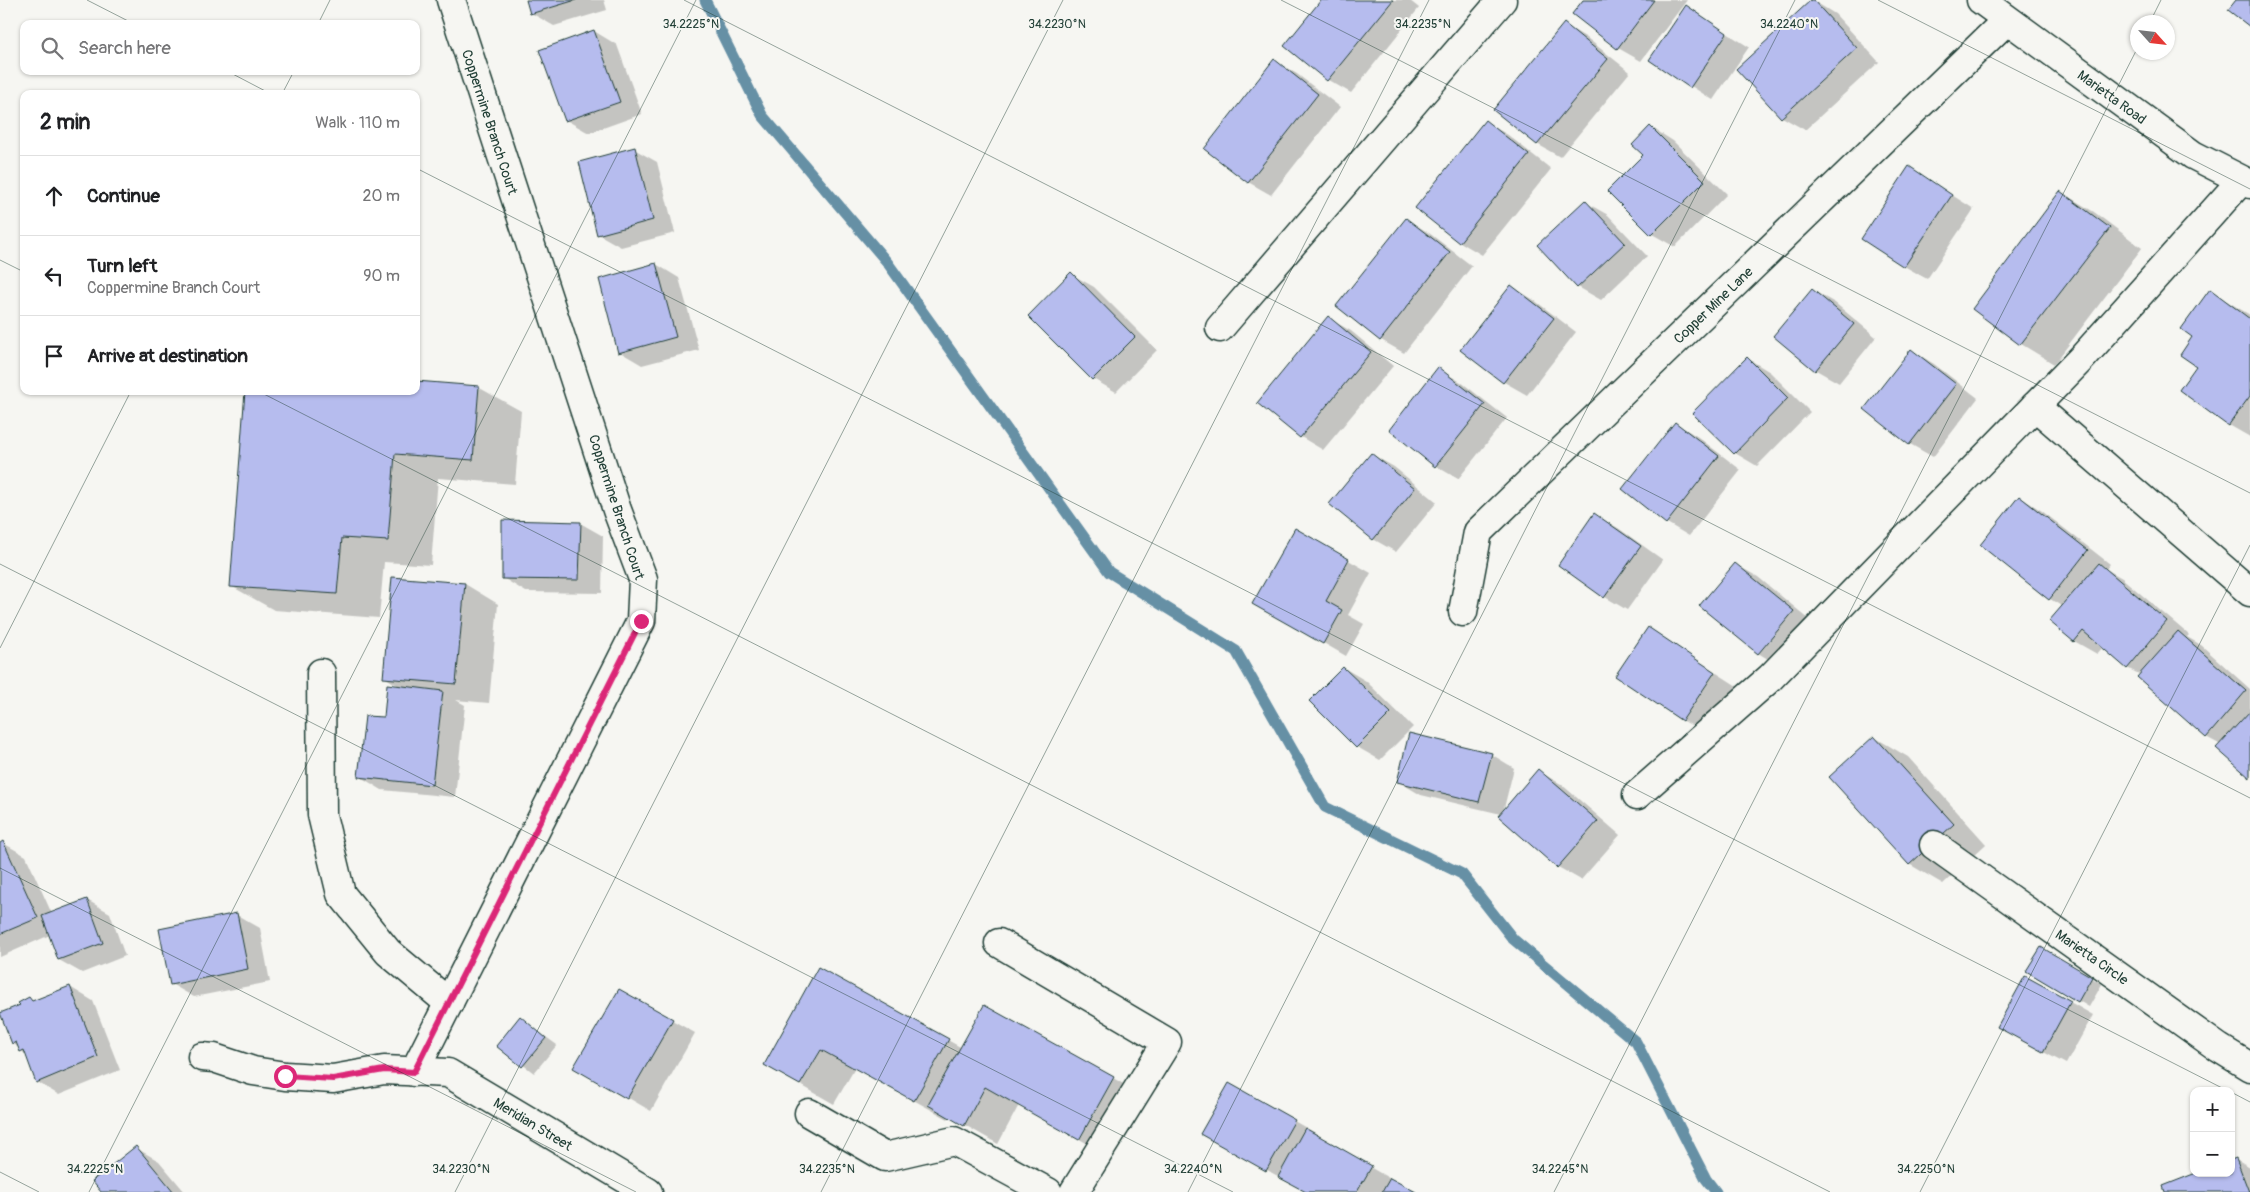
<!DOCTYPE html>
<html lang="en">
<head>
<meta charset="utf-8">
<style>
	:root { --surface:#fff; --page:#f2f2f2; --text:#202124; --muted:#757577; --line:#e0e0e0 }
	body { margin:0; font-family:Pangolin,sans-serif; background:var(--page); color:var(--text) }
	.controls { position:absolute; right:15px; bottom:15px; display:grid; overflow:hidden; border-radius:10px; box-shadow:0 1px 4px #0004 }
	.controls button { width:45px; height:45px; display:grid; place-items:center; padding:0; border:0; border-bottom:1px solid var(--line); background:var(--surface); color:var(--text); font:25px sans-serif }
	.compass { position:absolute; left:2130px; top:15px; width:45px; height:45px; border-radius:50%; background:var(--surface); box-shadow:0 1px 4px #0004; rotate:117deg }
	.stop { position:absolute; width:15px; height:15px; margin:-11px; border:4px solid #db2777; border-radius:50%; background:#fff }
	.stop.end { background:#db2777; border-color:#fff; box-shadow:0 1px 5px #0008 }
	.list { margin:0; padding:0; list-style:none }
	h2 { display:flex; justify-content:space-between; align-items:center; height:65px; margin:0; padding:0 20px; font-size:21px }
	h2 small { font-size:16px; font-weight:400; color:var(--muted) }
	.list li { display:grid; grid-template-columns:32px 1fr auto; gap:15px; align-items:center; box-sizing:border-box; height:80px; padding:0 20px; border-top:1px solid var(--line) }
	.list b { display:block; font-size:19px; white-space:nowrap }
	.list p { margin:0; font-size:16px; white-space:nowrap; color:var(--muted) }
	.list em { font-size:16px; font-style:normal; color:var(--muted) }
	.icon { flex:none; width:28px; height:28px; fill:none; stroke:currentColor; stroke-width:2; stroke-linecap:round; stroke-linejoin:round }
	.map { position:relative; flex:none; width:2250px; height:1192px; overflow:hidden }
	.search { position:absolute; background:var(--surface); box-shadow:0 1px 4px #0004; left:20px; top:20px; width:400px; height:55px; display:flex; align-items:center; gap:12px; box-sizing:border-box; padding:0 18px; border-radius:10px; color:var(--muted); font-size:19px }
	.panel { position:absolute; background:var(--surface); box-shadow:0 1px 4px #0004; left:20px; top:90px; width:400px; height:305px; border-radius:10px }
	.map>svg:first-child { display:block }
</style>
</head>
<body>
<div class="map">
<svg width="2250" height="1192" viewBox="0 0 2250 1192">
	<rect width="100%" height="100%" fill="#f6f6f2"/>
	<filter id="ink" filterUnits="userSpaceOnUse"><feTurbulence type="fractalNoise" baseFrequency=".02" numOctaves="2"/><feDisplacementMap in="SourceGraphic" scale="10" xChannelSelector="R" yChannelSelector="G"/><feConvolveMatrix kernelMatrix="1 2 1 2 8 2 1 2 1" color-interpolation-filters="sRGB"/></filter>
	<g filter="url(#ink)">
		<g fill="#0003">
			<path d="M527 0H604L607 10 554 26 531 13Z"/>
			<path d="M1323 0H1409L1419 8 1351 93 1328 80 1285 46Z"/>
			<path d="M1584 0H1687L1641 61 1618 48Z"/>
			<path d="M1812 0 1835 14 1879 62 1805 130 1782 117Z"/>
			<path d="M1686 7 1749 47 1713 100 1650 60Z"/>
			<path d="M1565 25 1587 38 1630 72 1560 157 1537 144Z"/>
			<path d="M594 31 617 45 642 114 589 133 566 120Z"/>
			<path d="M1275 61 1297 74 1340 107 1271 195 1248 182Z"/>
			<path d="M1485 122 1508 135 1551 169 1482 255 1460 242Z"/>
			<path d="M1651 127 1673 141 1727 194 1675 247 1652 234 1609 191 1644 155Z"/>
			<path d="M634 149 657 162 675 233 621 247 598 234Z"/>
			<path d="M1909 168 1974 209 1927 279 1904 266Z"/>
			<path d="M2061 192 2094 212 2142 248 2054 364 2021 344 1974 308Z"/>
			<path d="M1585 202 1608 215 1647 256 1601 300 1578 287Z"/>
			<path d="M1406 219 1429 233 1472 266 1404 353 1381 340 1338 306Z"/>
			<path d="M656 264 679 278 699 350 642 365 620 352Z"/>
			<path d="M1071 274 1094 287 1157 350 1116 392 1093 379 1030 316Z"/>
			<path d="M1511 286 1534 300 1576 332 1527 395 1504 382 1462 349Z"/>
			<path d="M1812 290 1835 303 1876 337 1839 383 1816 370 1775 336Z"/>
			<path d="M2210 291 2250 315V437L2229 425 2181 389 2198 366 2194 337Z"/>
			<path d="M1328 318 1351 331 1393 366 1323 450 1301 437 1258 403Z"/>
			<path d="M1911 350 1934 364 1978 398 1933 457 1910 444Z"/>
			<path d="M1747 358 1770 372 1810 412 1757 466 1735 453Z"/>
			<path d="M1438 369 1461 382 1507 418 1458 479 1436 466Z"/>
			<path d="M478 387 521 411 515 484 438 478 431 565 384 562 379 618 274 610 231 586 416 391Z"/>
			<path d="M1675 423 1698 437 1741 470 1689 536 1667 523Z"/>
			<path d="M1371 454 1394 467 1437 502 1396 552 1373 539Z"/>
			<path d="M2020 497 2042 511 2110 564 2106 569 2122 578 2189 635 2187 637 2201 645 2250 689V777L2221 745 2206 737 2141 675 2127 668 2103 647 2097 654 2074 641 2063 607 2050 599Z"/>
			<path d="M1595 515 1618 528 1663 560 1627 610 1605 597Z"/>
			<path d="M580 523 603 536 602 593 526 592 503 578Z"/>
			<path d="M1296 530 1371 573 1348 615 1364 624 1346 656 1254 603Z"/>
			<path d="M1735 564 1758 577 1816 625 1781 667 1758 653Z"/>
			<path d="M465 584 498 604 489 703 456 700 465 705 455 797 382 790 359 776 401 687 384 677Z"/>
			<path d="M1648 629 1737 686 1705 733 1682 720Z"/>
			<path d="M1344 668 1366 681 1413 727 1380 760 1357 747Z"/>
			<path d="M1874 737 1908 757 1986 844 1943 884 1909 864Z"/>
			<path d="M1491 754 1514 768 1503 812 1538 771 1561 784 1620 835 1581 880 1558 867 1501 814 1421 795 1399 782Z"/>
			<path d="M3 843 26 856 52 914 87 900 110 913 125 956 82 973 59 960 50 935 0 957V844Z"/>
			<path d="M237 915 260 928 270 982 194 997 171 984Z"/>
			<path d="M2041 948 2102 984 2089 1007 2028 971Z"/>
			<path d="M819 969 962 1048 1113 1078 1146 1097 1113 1158 1019 1105 998 1144 949 1116 948 1119 855 1068 834 1104 799 1084Z"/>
			<path d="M70 987 93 1001 120 1070 59 1095 37 1082 26 1055 13 1043 0 1014 22 1006 29 999 34 1002Z"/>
			<path d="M619 990 695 1033 651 1111 575 1067Z"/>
			<path d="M2070 1002 2093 1015 2066 1064 2021 1040Z"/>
			<path d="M520 1018 557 1045 534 1073 498 1046Z"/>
			<path d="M1294 1121 1317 1134 1316 1136 1413 1192H1307L1225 1147Z"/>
			<path d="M136 1148 159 1161 185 1192H103Z"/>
			<path d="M2236 1159 2250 1167V1192H2166L2231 1173Z"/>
		</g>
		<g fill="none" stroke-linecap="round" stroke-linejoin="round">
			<path stroke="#6690a5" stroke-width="11" d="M705 0 762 115 887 262 1109 572 1236 651 1325 807 1462 874 1513 939 1636 1042 1706 1179 1716 1192"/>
		</g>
		<g fill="#b6bcee" stroke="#1f3d34">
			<path d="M526 0H576L530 14Z"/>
			<path d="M1321 0H1393L1327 81 1284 46Z"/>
			<path d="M1583 0H1654L1617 49 1572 14Z"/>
			<path d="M1811 0H1813L1857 48 1781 118 1736 69Z"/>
			<path d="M2236 0H2250V27L2228 10Z"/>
			<path d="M1686 5 1727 33 1690 88 1649 60Z"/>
			<path d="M1564 23 1608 59 1537 145 1493 110Z"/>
			<path d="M594 30 620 102 565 121 539 50Z"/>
			<path d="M1274 59 1318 94 1248 183 1204 149Z"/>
			<path d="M1485 120 1529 155 1459 243 1415 208Z"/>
			<path d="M1650 126 1705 181 1651 235 1607 191 1643 155 1632 145Z"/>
			<path d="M635 147 653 220 597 235 579 162Z"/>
			<path d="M1909 166 1952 195 1904 267 1861 239Z"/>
			<path d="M2060 191 2110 228 2020 345 1972 309Z"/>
			<path d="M1585 200 1625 243 1577 288 1537 245Z"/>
			<path d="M1406 218 1450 252 1380 341 1336 306Z"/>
			<path d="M656 263 676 337 618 353 599 279Z"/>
			<path d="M1071 272 1135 337 1092 380 1028 316Z"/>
			<path d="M1511 285 1554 318 1503 383 1460 350Z"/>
			<path d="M1812 289 1854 324 1815 371 1773 336Z"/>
			<path d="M2210 289 2250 319V396L2228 426 2179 390 2196 366 2180 355 2192 337 2181 329Z"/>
			<path d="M1328 316 1371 352 1300 438 1257 403Z"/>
			<path d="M1911 349 1956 384 1909 445 1864 409Z"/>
			<path d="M1747 357 1788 398 1734 454 1692 413Z"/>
			<path d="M1438 367 1485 404 1435 467 1389 430Z"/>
			<path d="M416 381 479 386 473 460 395 454 388 541 342 538 337 594 230 587 245 391H416Z"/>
			<path d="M1675 422 1719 456 1666 524 1622 489Z"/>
			<path d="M1371 453 1415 488 1373 540 1329 504Z"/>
			<path d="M2019 496 2088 550 2049 600 1980 545Z"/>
			<path d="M1594 513 1641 546 1604 598 1558 565Z"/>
			<path d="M502 520 581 522 579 580 502 579Z"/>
			<path d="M1295 528 1349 559 1326 601 1342 610 1323 644 1252 604Z"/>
			<path d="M1735 563 1794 611 1758 654 1699 606Z"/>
			<path d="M2099 563 2167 621 2127 669 2083 631 2074 642 2049 621Z"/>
			<path d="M392 577 465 583 456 684 383 678Z"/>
			<path d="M1648 627 1715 672 1682 721 1615 676Z"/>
			<path d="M2178 631 2246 691 2206 738 2137 677Z"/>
			<path d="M1343 667 1391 713 1356 748 1309 701Z"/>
			<path d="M387 684 443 691 432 785 358 777 365 716 384 717Z"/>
			<path d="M2250 711V778L2216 748Z"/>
			<path d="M1409 733 1492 753 1479 802 1397 782Z"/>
			<path d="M1874 736 1954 824 1909 865 1829 777Z"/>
			<path d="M1538 769 1598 821 1557 868 1498 816Z"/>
			<path d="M3 841 38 918 0 934V843Z"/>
			<path d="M87 899 103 943 58 960 42 916Z"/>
			<path d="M237 913 248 969 170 985 159 929Z"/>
			<path d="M2041 947 2092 977 2078 1002 2026 971Z"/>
			<path d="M818 967 949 1039 914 1101 821 1050 800 1085 764 1065Z"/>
			<path d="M2025 976 2071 1001 2043 1052 1997 1027Z"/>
			<path d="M70 986 98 1057 36 1083 24 1050 20 1052 16 1042 12 1044 0 1013 20 1005 18 1003 29 997 32 1001Z"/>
			<path d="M619 989 673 1019 627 1099 573 1068Z"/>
			<path d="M984 1005 1114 1077 1079 1140 985 1087 964 1126 928 1105Z"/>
			<path d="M520 1016 546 1038 522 1067 496 1046Z"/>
			<path d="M1229 1083 1295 1120 1266 1171 1200 1134Z"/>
			<path d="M1305 1128 1372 1166 1357 1192H1306L1278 1177Z"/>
			<path d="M136 1146 174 1192H101L92 1181Z"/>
			<path d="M2236 1158 2249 1192H2165L2163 1186 2196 1173H2231V1160Z"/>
			<path d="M1390 1178 1416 1192H1382Z"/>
		</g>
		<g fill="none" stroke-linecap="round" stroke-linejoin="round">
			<g stroke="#1f3d34" stroke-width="31">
				<g id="minor">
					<path d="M1981 0 2193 155 2250 184"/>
					<path d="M1220 328 1502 0"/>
					<path d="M2035 406 2250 592"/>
					<path d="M1463 612 1478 532 2007 20"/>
					<path d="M321 673 322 815 341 894 388 952 449 1003"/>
					<path d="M1637 795 1770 678 2082 358 2241 181"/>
					<path d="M1934 845 2219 1048 2250 1067"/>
					<path d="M999 943 1167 1042 1074 1192"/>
					<path d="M202 1057 214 1058 253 1071 285 1076 333 1079 384 1070 448 1073 648 1192"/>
					<path d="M414 1072 641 621 643 579 617 510 451 0"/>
					<path d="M809 1113 885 1157 954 1141 1048 1192"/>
				</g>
			</g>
			<use href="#minor" stroke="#f6f6f2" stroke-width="28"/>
		</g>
	</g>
	<g fill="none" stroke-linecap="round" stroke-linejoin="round" filter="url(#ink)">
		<path stroke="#db2777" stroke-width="6" d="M285 1076 333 1079 384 1070 414 1072 641 621"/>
	</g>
	<path fill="none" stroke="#1f3d34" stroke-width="1" stroke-opacity="0.45" d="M87 0 134 24M684 0 2250 798M1281 0 2250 493M1878 0 2250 189M2150 22 2161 0M318 24 330 0M227 71 271 94M282 94 294 71M416 168 2228 1091M0 260 24 272M258 391 1830 1192M0 564 1233 1192M0 648 131 391M0 868 636 1192M2231 1092 2250 1102M0 1172 39 1192M89 1192 696 0M455 1192 1063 0M821 1192 1429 0M1188 1192 1795 0M1554 1192 2138 47M1920 1192 2250 545"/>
	<g text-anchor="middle" stroke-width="4" stroke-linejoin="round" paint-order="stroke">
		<g font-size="14" fill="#1f3d34" stroke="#f6f6f2">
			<text transform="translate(2112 97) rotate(36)" y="5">Marietta Road</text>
			<text transform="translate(490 122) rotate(72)" y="5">Coppermine Branch Court</text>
			<text transform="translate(1713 305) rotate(-44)" y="5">Copper Mine Lane</text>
			<text transform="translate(617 507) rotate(72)" y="5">Coppermine Branch Court</text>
			<text transform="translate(2092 957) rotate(35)" y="5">Marietta Circle</text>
			<text transform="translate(533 1124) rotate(31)" y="5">Meridian Street</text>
		</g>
	</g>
	<g font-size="12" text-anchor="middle" fill="#1f3d34" stroke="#f6f6f2" stroke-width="4" stroke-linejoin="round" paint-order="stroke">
		<text x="691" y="28">34.2225°N</text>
		<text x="1057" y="28">34.2230°N</text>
		<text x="1423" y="28">34.2235°N</text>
		<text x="1789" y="28">34.2240°N</text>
		<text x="95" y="1173">34.2225°N</text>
		<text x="461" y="1173">34.2230°N</text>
		<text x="827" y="1173">34.2235°N</text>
		<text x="1193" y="1173">34.2240°N</text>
		<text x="1560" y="1173">34.2245°N</text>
		<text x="1926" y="1173">34.2250°N</text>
	</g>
</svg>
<div class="controls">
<button>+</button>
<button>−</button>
</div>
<svg class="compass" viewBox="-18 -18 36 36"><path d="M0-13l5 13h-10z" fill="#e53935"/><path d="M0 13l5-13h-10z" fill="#757577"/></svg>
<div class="stop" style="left:285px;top:1076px"></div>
<div class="stop end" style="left:641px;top:621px"></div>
<div class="search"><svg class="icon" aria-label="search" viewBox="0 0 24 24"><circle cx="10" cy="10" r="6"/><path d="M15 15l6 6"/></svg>Search here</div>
<section class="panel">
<h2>2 min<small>Walk · 110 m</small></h2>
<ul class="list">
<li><svg class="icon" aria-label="ahead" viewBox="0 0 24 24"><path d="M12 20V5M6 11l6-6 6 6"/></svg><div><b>Continue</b></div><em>20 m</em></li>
<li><svg class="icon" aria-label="left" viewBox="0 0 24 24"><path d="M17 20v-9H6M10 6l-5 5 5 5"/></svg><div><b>Turn left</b><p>Coppermine Branch Court</p></div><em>90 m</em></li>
<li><svg class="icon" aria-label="arrive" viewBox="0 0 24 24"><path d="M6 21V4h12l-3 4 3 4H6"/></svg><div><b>Arrive at destination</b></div></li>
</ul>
</section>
</div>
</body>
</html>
